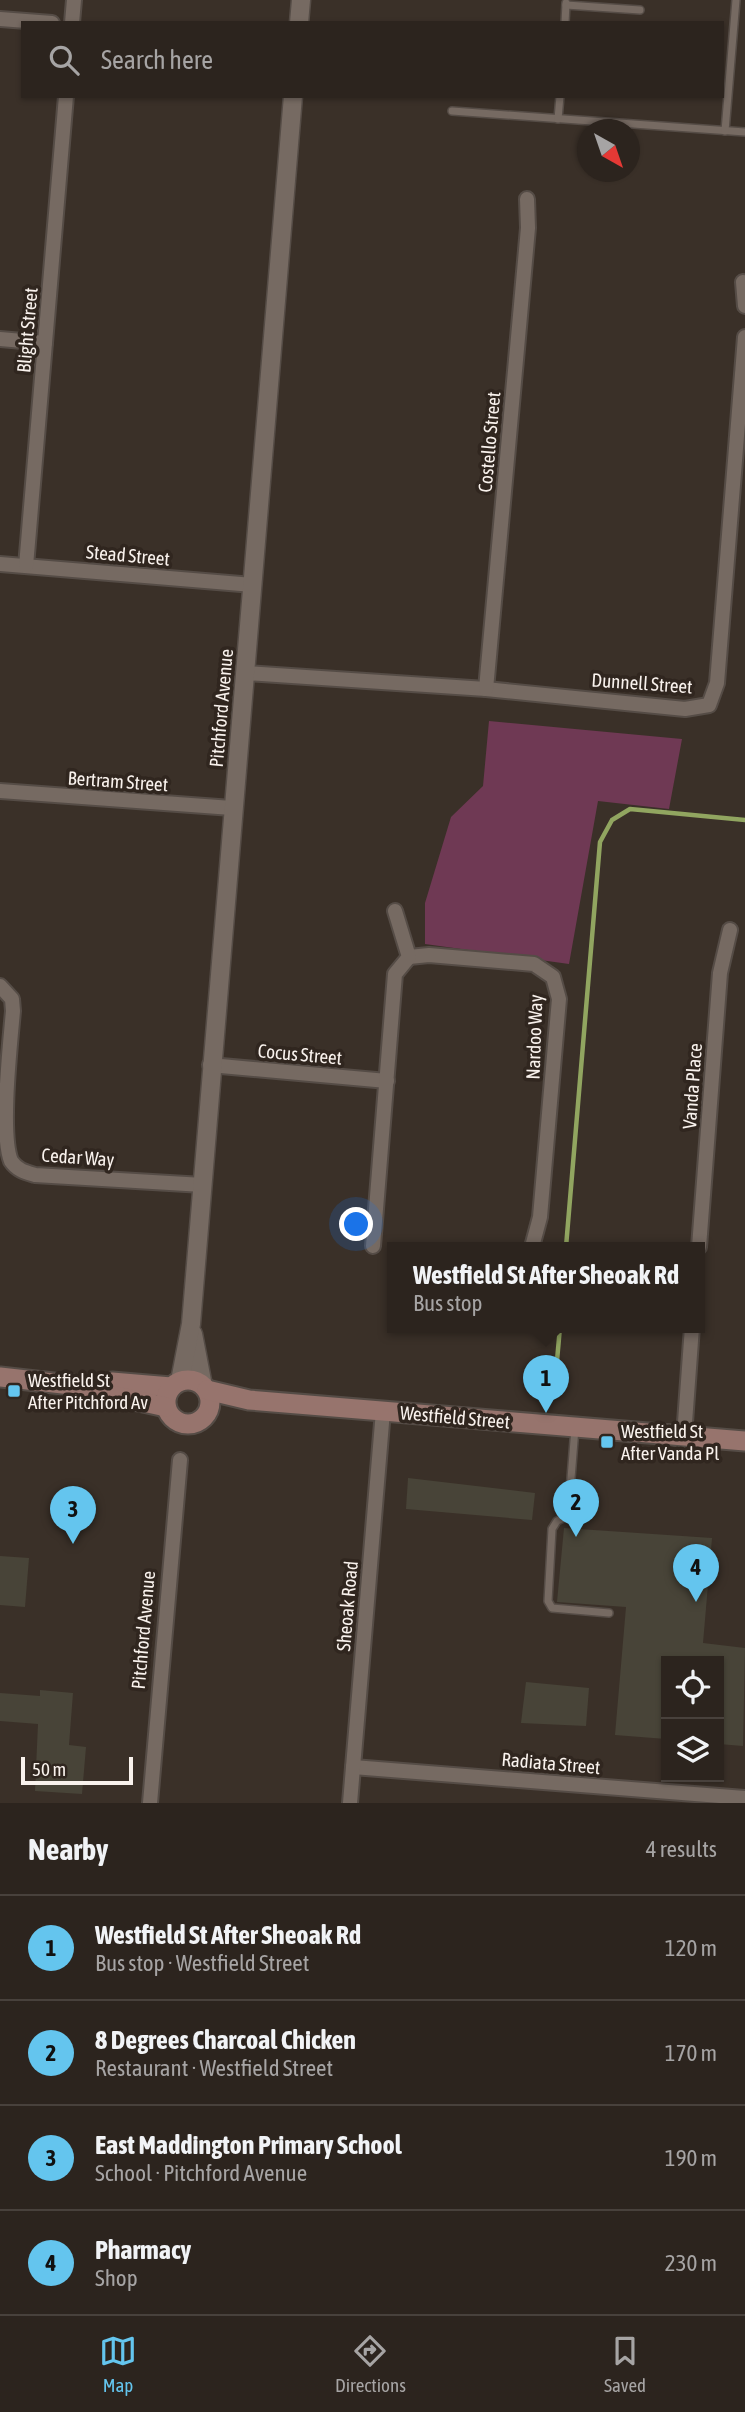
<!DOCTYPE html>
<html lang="en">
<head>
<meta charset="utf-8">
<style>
	:root { --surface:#2c241e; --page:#342c27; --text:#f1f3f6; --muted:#a6a4a4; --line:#48413c; --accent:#64c5ee }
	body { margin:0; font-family:"Asap Condensed",sans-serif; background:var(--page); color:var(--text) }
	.controls { position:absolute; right:21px; bottom:21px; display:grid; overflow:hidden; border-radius:0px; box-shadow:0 2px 5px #0004 }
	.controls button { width:63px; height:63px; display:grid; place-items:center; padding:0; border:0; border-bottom:2px solid var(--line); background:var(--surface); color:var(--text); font:35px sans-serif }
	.compass { position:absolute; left:577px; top:119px; width:63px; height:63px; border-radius:50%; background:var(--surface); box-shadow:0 2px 5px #0004; rotate:140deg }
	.scale { position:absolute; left:21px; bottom:18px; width:112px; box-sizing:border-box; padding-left:7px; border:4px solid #f9f2ed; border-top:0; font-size:19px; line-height:24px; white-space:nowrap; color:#f9f2ed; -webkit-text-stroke:5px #30261f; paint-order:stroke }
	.you { position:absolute; left:357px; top:1225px; width:24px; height:24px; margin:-18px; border:5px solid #fff; border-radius:50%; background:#1a73e8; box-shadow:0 0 0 10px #1a73e833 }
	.badge { display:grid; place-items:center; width:46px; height:46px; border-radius:50%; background:var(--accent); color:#111; font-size:23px; font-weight:700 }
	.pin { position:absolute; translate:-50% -58px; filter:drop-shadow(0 2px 4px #0008) }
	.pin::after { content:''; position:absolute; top:37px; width:24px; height:21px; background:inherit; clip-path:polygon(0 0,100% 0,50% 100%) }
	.popup { position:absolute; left:387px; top:1242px; width:318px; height:91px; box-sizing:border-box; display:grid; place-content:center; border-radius:0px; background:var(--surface); filter:drop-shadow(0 2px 5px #0005); font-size:23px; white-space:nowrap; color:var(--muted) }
	.popup b { font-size:26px; color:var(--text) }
	.popup::after { content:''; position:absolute; left:50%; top:100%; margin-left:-14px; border:14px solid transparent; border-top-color:var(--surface) }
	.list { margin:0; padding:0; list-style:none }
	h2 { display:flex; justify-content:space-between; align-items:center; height:91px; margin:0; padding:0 28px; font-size:30px }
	h2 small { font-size:23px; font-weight:400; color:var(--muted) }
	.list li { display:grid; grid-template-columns:46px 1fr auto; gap:21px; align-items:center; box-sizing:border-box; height:105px; padding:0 28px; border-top:2px solid var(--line) }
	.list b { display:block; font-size:26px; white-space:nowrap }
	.list p { margin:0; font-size:23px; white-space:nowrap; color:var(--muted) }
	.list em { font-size:23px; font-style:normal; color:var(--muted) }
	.icon { flex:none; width:38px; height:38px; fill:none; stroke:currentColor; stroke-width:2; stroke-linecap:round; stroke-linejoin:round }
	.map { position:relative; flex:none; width:745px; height:1803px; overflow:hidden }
	.search { position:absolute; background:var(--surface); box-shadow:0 2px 5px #0004; left:21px; right:21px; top:21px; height:77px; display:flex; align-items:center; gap:18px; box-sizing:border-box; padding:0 24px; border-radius:0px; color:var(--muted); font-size:26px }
	.sheet { height:511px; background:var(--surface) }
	nav { display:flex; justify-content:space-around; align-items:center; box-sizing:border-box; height:98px; border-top:2px solid var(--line); background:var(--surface); font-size:19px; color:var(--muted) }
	nav a { display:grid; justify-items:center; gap:4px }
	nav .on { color:var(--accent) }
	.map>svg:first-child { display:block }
</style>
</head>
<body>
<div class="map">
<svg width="745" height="1803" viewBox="0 0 745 1803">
	<rect width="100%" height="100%" fill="#3a3028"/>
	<path fill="#6f3954" d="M489 721 682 739 669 809 598 801 569 964 425 944V903L451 817 483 786Z"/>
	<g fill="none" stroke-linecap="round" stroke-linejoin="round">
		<g stroke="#91a560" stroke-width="4.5">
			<path d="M566 1247 600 842 612 820 630 809 745 820"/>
			<path d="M555 1383 560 1327"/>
		</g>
	</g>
	<g fill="#484438">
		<path d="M408 1478 535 1493 532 1520 406 1509Z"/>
		<path d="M564 1528 712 1538 703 1643 745 1648 743 1746 719 1744V1661H666V1739L615 1735 626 1607 557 1602Z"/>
		<path d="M0 1556 29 1558 25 1607 0 1605Z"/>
		<path d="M526 1682 589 1688 586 1726 521 1723Z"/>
		<path d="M40 1690 73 1693 69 1745 86 1747 82 1794 35 1791 38 1724 0 1721V1693L40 1696Z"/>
	</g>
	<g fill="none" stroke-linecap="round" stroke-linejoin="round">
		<g stroke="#554c46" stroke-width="10">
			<g id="service">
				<path d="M566 5 640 10"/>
				<path d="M565 23 566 3"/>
				<path d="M452 111 745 132"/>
				<path d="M558 119 560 96"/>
				<path d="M725 131 736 0"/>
				<path d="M575 1428 568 1516 557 1521 552 1529 548 1601 552 1608 609 1613"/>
			</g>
		</g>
		<g stroke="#554c46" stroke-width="18">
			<g id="minor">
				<path d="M0 19 52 23"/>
				<path d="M72 23 74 0"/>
				<path d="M743 282 745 306"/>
				<path d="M0 339 45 343"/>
				<path d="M0 564 253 585"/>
				<path d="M26 566 66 96"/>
				<path d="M245 673 486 689 685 709 709 705 717 683 745 337"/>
				<path d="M486 689 528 228 527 199"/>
				<path d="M0 791 232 808"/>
				<path d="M409 957 429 955 534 964 553 977 559 999 540 1217 532 1247"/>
				<path d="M0 986 12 999 13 1011C10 1045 0 1134 11 1161 17 1170 25 1172 35 1175L203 1185"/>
				<path d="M210 1065 387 1081"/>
				<path d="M373 1246 395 974 409 957 395 911"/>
				<path d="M699 1247 720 973 730 930"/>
				<path d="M684 1436 692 1327"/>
				<path d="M353 1767 745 1798"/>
				<path d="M150 1803 180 1460"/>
				<path d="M350 1803 383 1411"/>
			</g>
		</g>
		<g stroke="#554c46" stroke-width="21">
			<g id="tertiary">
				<path d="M299 23 301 0"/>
				<path d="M193 1334 203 1386"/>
				<path d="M180 1381 191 1324 293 96"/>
			</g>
		</g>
		<g stroke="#554c46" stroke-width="23">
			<g id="secondary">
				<path d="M0 1377 89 1387 112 1382 171 1387"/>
				<circle cx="188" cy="1402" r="22"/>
				<path d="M207 1390 249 1400 745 1441"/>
				<path d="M116 1396 166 1407"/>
			</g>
		</g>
		<use href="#service" stroke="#766a62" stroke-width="7"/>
		<use href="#minor" stroke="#766a62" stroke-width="14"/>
		<use href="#tertiary" stroke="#766a62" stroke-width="18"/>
		<use href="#secondary" stroke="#97746d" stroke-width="19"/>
	</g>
	<g fill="#64c5ee" stroke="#30261f" stroke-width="2.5">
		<rect x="7" y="1384" width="14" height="14" rx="3.5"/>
		<rect x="600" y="1435" width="14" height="14" rx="3.5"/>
	</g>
	<g text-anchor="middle" stroke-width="7" stroke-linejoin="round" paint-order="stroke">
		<g font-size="19" fill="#f9f2ed" stroke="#30261f">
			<text transform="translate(27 330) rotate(-85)" y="7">Blight Street</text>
			<text transform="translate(489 442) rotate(-85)" y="7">Costello Street</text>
			<text transform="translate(128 555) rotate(5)" y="7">Stead Street</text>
			<text transform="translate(642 683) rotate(4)" y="7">Dunnell Street</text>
			<text transform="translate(221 708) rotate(-85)" y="7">Pitchford Avenue</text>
			<text transform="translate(118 781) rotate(4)" y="7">Bertram Street</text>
			<text transform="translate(534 1037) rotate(-88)" y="7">Nardoo Way</text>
			<text transform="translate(300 1054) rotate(5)" y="7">Cocus Street</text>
			<text transform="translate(692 1086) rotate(-86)" y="7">Vanda Place</text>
			<text transform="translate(78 1157) rotate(4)" y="7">Cedar Way</text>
			<text transform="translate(455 1417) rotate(5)" y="7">Westfield Street</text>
			<text transform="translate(347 1606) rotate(-85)" y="7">Sheoak Road</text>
			<text transform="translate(143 1630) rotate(-85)" y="7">Pitchford Avenue</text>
			<text transform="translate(551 1763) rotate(5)" y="7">Radiata Street</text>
		</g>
		<g font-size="19" fill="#f9f2ed" stroke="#30261f" text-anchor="start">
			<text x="28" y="1387">Westfield St<tspan x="28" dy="22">After Pitchford Av</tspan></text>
			<text x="621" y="1438">Westfield St<tspan x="621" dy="22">After Vanda Pl</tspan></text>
		</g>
	</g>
</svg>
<div class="controls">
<button><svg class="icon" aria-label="locate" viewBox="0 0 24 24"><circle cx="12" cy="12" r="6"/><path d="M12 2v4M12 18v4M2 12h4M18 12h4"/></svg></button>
<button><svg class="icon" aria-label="layers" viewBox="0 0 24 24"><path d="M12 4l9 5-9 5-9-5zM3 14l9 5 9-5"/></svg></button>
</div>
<svg class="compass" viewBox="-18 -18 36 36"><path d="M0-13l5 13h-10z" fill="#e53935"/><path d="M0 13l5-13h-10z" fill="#a6a4a4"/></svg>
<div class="scale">50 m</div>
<div class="you"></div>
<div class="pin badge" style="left:546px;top:1413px">1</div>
<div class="popup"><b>Westfield St After Sheoak Rd</b>Bus stop</div>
<div class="pin badge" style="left:576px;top:1537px">2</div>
<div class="pin badge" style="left:73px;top:1544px">3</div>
<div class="pin badge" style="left:696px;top:1602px">4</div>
<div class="search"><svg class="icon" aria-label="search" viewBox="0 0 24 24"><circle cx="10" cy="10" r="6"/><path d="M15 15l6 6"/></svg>Search here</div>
</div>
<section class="sheet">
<h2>Nearby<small>4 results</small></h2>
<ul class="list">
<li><span class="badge">1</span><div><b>Westfield St After Sheoak Rd</b><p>Bus stop · Westfield Street</p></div><em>120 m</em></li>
<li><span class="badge">2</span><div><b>8 Degrees Charcoal Chicken</b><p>Restaurant · Westfield Street</p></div><em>170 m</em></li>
<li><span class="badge">3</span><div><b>East Maddington Primary School</b><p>School · Pitchford Avenue</p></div><em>190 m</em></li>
<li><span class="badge">4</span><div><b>Pharmacy</b><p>Shop</p></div><em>230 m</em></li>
</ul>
</section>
<nav>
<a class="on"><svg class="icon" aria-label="map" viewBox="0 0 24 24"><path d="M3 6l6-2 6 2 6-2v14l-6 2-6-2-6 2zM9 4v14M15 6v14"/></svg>Map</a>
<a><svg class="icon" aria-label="directions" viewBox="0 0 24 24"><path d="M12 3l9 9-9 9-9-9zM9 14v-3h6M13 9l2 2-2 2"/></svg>Directions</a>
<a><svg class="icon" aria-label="saved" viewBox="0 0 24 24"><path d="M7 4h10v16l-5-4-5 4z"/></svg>Saved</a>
</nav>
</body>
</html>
